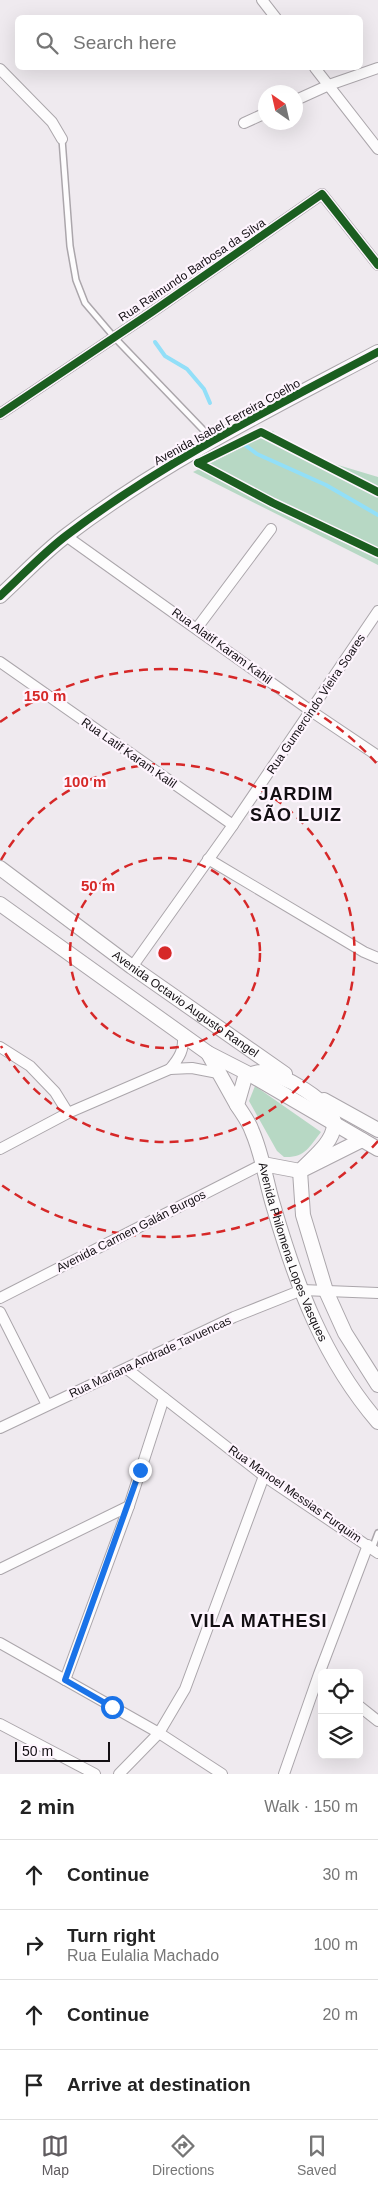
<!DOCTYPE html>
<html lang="en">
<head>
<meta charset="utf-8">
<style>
	:root { --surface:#fff; --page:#f6f6f6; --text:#222; --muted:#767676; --line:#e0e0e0; --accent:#605c60 }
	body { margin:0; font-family:Helvetica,sans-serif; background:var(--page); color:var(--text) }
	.controls { position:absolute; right:15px; bottom:15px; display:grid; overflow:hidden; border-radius:8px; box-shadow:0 5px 20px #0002 }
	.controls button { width:45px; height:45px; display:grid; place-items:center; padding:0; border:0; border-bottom:1px solid var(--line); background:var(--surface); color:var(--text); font:25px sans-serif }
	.compass { position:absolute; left:258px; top:85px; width:45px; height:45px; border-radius:50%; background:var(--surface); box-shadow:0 5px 20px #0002; rotate:326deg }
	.scale { position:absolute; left:15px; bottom:12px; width:95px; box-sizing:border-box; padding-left:5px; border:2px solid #130f13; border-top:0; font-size:14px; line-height:18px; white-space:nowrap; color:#130f13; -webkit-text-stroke:4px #fef5fe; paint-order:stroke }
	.stop { position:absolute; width:15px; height:15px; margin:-11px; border:4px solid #1a73e8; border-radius:50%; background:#fff }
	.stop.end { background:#1a73e8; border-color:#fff; box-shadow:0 1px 5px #0008 }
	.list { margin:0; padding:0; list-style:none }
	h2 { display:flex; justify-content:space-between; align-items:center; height:65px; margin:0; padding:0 20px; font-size:21px }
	h2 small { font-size:16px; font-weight:400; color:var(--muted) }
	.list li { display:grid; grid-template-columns:32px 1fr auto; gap:15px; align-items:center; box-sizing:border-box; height:70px; padding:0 20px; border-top:1px solid var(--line) }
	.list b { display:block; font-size:19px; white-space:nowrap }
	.list p { margin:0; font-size:16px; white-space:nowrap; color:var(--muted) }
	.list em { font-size:16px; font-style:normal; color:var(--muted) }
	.icon { flex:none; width:28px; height:28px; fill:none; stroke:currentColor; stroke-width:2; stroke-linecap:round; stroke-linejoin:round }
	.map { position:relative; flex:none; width:378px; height:1774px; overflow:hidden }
	.search { position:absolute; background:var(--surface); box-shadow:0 5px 20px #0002; left:15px; right:15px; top:15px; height:55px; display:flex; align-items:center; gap:12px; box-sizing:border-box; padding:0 18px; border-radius:8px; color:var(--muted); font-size:19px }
	.sheet { height:345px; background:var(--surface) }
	nav { display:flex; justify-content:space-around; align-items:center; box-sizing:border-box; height:70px; border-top:1px solid var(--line); background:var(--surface); font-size:14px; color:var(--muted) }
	nav a { display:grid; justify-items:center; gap:2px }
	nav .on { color:var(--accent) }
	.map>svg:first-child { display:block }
</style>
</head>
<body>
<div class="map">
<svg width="378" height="1774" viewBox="0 0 378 1774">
	<rect width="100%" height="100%" fill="#efeaef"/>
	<g fill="#b7d8c4">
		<path d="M273 431 282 443 318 459 378 477V565L193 472Z"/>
		<path d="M255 1086 321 1132C309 1147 305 1158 284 1157L277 1151 249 1101Z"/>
	</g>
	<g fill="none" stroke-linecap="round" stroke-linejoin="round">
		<g stroke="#92dff8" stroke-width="4">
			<path d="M155 342 165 356 187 369 204 389 210 403"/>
			<path d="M241 442 257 454 326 485 378 515"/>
		</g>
		<g stroke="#aba6ab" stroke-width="8">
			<g id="lane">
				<path d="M62 139 70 246 76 280 85 303 114 337 212 439"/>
				<path d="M372 1549 378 1533"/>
			</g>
		</g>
		<g stroke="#aba6ab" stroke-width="12">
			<g id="street">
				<path d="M262 0 276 18"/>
				<path d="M315 68 378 149"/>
				<path d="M0 69 52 122 62 139"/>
				<path d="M296 100 329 85 378 68"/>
				<path d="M244 123 266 113"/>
				<path d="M0 414 152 312 322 194 378 265"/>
				<path d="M66 536 311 711 378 756"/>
				<path d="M197 628 271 529"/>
				<path d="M0 662 233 825"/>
				<path d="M208 859 364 952 378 958"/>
				<path d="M132 967 233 825 378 611"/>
				<path d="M183 1035C184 1050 180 1057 170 1069L192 1068 218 1073"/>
				<path d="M0 1047 30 1066 55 1092 68 1113"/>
				<path d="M0 1149 68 1113 170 1069"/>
				<path d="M0 1298 263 1164"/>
				<path d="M0 1312 47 1405"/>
				<path d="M127 1369 264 1476 378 1553"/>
				<path d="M0 1428 234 1317 302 1290 378 1293"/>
				<path d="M0 1569 129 1506"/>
				<path d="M0 1643 159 1733 222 1774"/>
				<path d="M65 1680 129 1506 164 1398"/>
				<path d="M359 1706 378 1721"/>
				<path d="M0 1724 95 1774"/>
				<path d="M119 1774 159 1733 185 1689 264 1476"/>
				<path d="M284 1774 319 1674 368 1545"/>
			</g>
		</g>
		<g stroke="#aba6ab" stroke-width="16">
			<g id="secondary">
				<path d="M0 596C22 576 43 553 67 535 163 462 272 408 378 352"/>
				<path id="s1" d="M0 868 132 967 285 1074"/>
				<path d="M0 904 208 1053 251 1075 378 1149"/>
				<path d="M208 1053 237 1105"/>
				<path d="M324 1100 378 1130"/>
				<path d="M362 1140 300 1171 303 1215 326 1291 345 1333 378 1385"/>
				<path id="s2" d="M263 1164 300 1171C312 1158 333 1143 334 1125 336 1103 279 1071 260 1072 255 1072 250 1075 245 1077L237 1105C242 1113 249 1122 252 1131 263 1156 266 1183 274 1208 297 1287 324 1359 378 1422"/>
			</g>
		</g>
		<use href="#lane" stroke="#fdfcfd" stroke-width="5"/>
		<use href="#street" stroke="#fdfcfd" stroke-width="10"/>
		<use href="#secondary" stroke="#fdfcfd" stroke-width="14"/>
		<g stroke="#fef5fe" stroke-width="11">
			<g id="cycleway">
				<path d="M0 414 152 312 322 194 378 265"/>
				<path d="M198 463 261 432 378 492"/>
				<path d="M198 463 273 503 378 553"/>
				<path d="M0 596C22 576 43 553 67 535 163 462 272 408 378 352"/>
			</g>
		</g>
		<use href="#cycleway" stroke="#1b5e20" stroke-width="8"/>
	</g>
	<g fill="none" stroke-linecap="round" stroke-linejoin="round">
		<path stroke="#1a73e8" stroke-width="6" d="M112 1707 65 1680 140 1470"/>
	</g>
	<g fill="none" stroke="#d62828" stroke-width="2.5" stroke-dasharray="9 6">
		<circle cx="165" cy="953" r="95"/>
		<path d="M1 860A189 189 0 1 1 1 1046"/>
		<path d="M378 1141A284 284 0 0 1 0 1184M0 722A284 284 0 0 1 378 765"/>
	</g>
	<g text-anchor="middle" stroke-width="4.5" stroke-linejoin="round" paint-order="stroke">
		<g font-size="12" fill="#130f13" stroke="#fef5fe">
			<text transform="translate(192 270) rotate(-34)" y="4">Rua Raimundo Barbosa da Silva</text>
			<text transform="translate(227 422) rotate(-29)" y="4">Avenida Isabel Ferreira Coelho</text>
			<text transform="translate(222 646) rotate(36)" y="4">Rua Alatif Karam Kahil</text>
			<text transform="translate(316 704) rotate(-56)" y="4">Rua Gumercindo Vieira Soares</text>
			<text transform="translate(129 753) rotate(35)" y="4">Rua Latif Karam Kalil</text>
			<text dy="4" stroke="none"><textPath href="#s1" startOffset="230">Avenida Octavio Augusto Rangel</textPath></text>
			<text transform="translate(131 1231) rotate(-27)" y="4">Avenida Carmen Galán Burgos</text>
			<text dy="4" stroke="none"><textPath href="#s2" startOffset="395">Avenida Philomena Lopes Vasques</textPath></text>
			<text transform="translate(150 1357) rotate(-25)" y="4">Rua Mariana Andrade Tavuencas</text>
			<text transform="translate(295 1494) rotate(35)" y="4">Rua Manoel Messias Furquim</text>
		</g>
		<g font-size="18" font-weight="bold" letter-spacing="1" fill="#130f13" stroke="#fef5fe">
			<text x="296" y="800">JARDIM<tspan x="296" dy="21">SÃO LUIZ</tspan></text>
			<text x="259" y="1627">VILA MATHESI</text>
		</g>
	</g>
	<circle cx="165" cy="953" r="8" fill="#d62828" stroke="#fef5fe" stroke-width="2.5"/>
	<g font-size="15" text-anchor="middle" font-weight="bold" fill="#d62828" stroke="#fef5fe" stroke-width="4.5" stroke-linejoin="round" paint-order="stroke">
		<text x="45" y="701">150 m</text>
		<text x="85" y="787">100 m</text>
		<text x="98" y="891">50 m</text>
	</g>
</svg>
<div class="controls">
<button><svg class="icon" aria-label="locate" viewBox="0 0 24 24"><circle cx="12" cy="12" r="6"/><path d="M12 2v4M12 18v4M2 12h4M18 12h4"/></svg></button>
<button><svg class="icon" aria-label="layers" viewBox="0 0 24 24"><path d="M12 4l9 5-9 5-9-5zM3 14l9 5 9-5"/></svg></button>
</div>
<svg class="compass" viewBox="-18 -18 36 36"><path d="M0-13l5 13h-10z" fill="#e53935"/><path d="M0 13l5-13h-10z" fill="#767676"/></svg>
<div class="scale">50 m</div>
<div class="stop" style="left:112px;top:1707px"></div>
<div class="stop end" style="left:140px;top:1470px"></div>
<div class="search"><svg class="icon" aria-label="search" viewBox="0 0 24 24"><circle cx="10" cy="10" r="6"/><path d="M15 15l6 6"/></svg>Search here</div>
</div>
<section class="sheet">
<h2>2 min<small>Walk · 150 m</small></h2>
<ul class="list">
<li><svg class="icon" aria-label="ahead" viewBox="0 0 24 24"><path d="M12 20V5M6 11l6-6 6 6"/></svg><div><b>Continue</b></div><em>30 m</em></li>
<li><svg class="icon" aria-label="right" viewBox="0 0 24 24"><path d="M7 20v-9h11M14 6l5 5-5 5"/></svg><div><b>Turn right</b><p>Rua Eulalia Machado</p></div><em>100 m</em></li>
<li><svg class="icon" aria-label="ahead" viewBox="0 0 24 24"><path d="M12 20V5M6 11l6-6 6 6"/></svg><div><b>Continue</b></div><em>20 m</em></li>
<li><svg class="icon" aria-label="arrive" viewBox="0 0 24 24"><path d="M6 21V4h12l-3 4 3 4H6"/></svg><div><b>Arrive at destination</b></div></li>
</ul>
</section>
<nav>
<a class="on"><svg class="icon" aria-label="map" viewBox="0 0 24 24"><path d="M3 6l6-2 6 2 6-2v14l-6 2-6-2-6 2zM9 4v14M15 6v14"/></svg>Map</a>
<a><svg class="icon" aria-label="directions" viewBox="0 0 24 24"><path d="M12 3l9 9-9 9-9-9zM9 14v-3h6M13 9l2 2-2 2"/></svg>Directions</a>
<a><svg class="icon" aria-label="saved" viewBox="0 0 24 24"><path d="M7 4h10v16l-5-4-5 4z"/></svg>Saved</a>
</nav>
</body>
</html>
